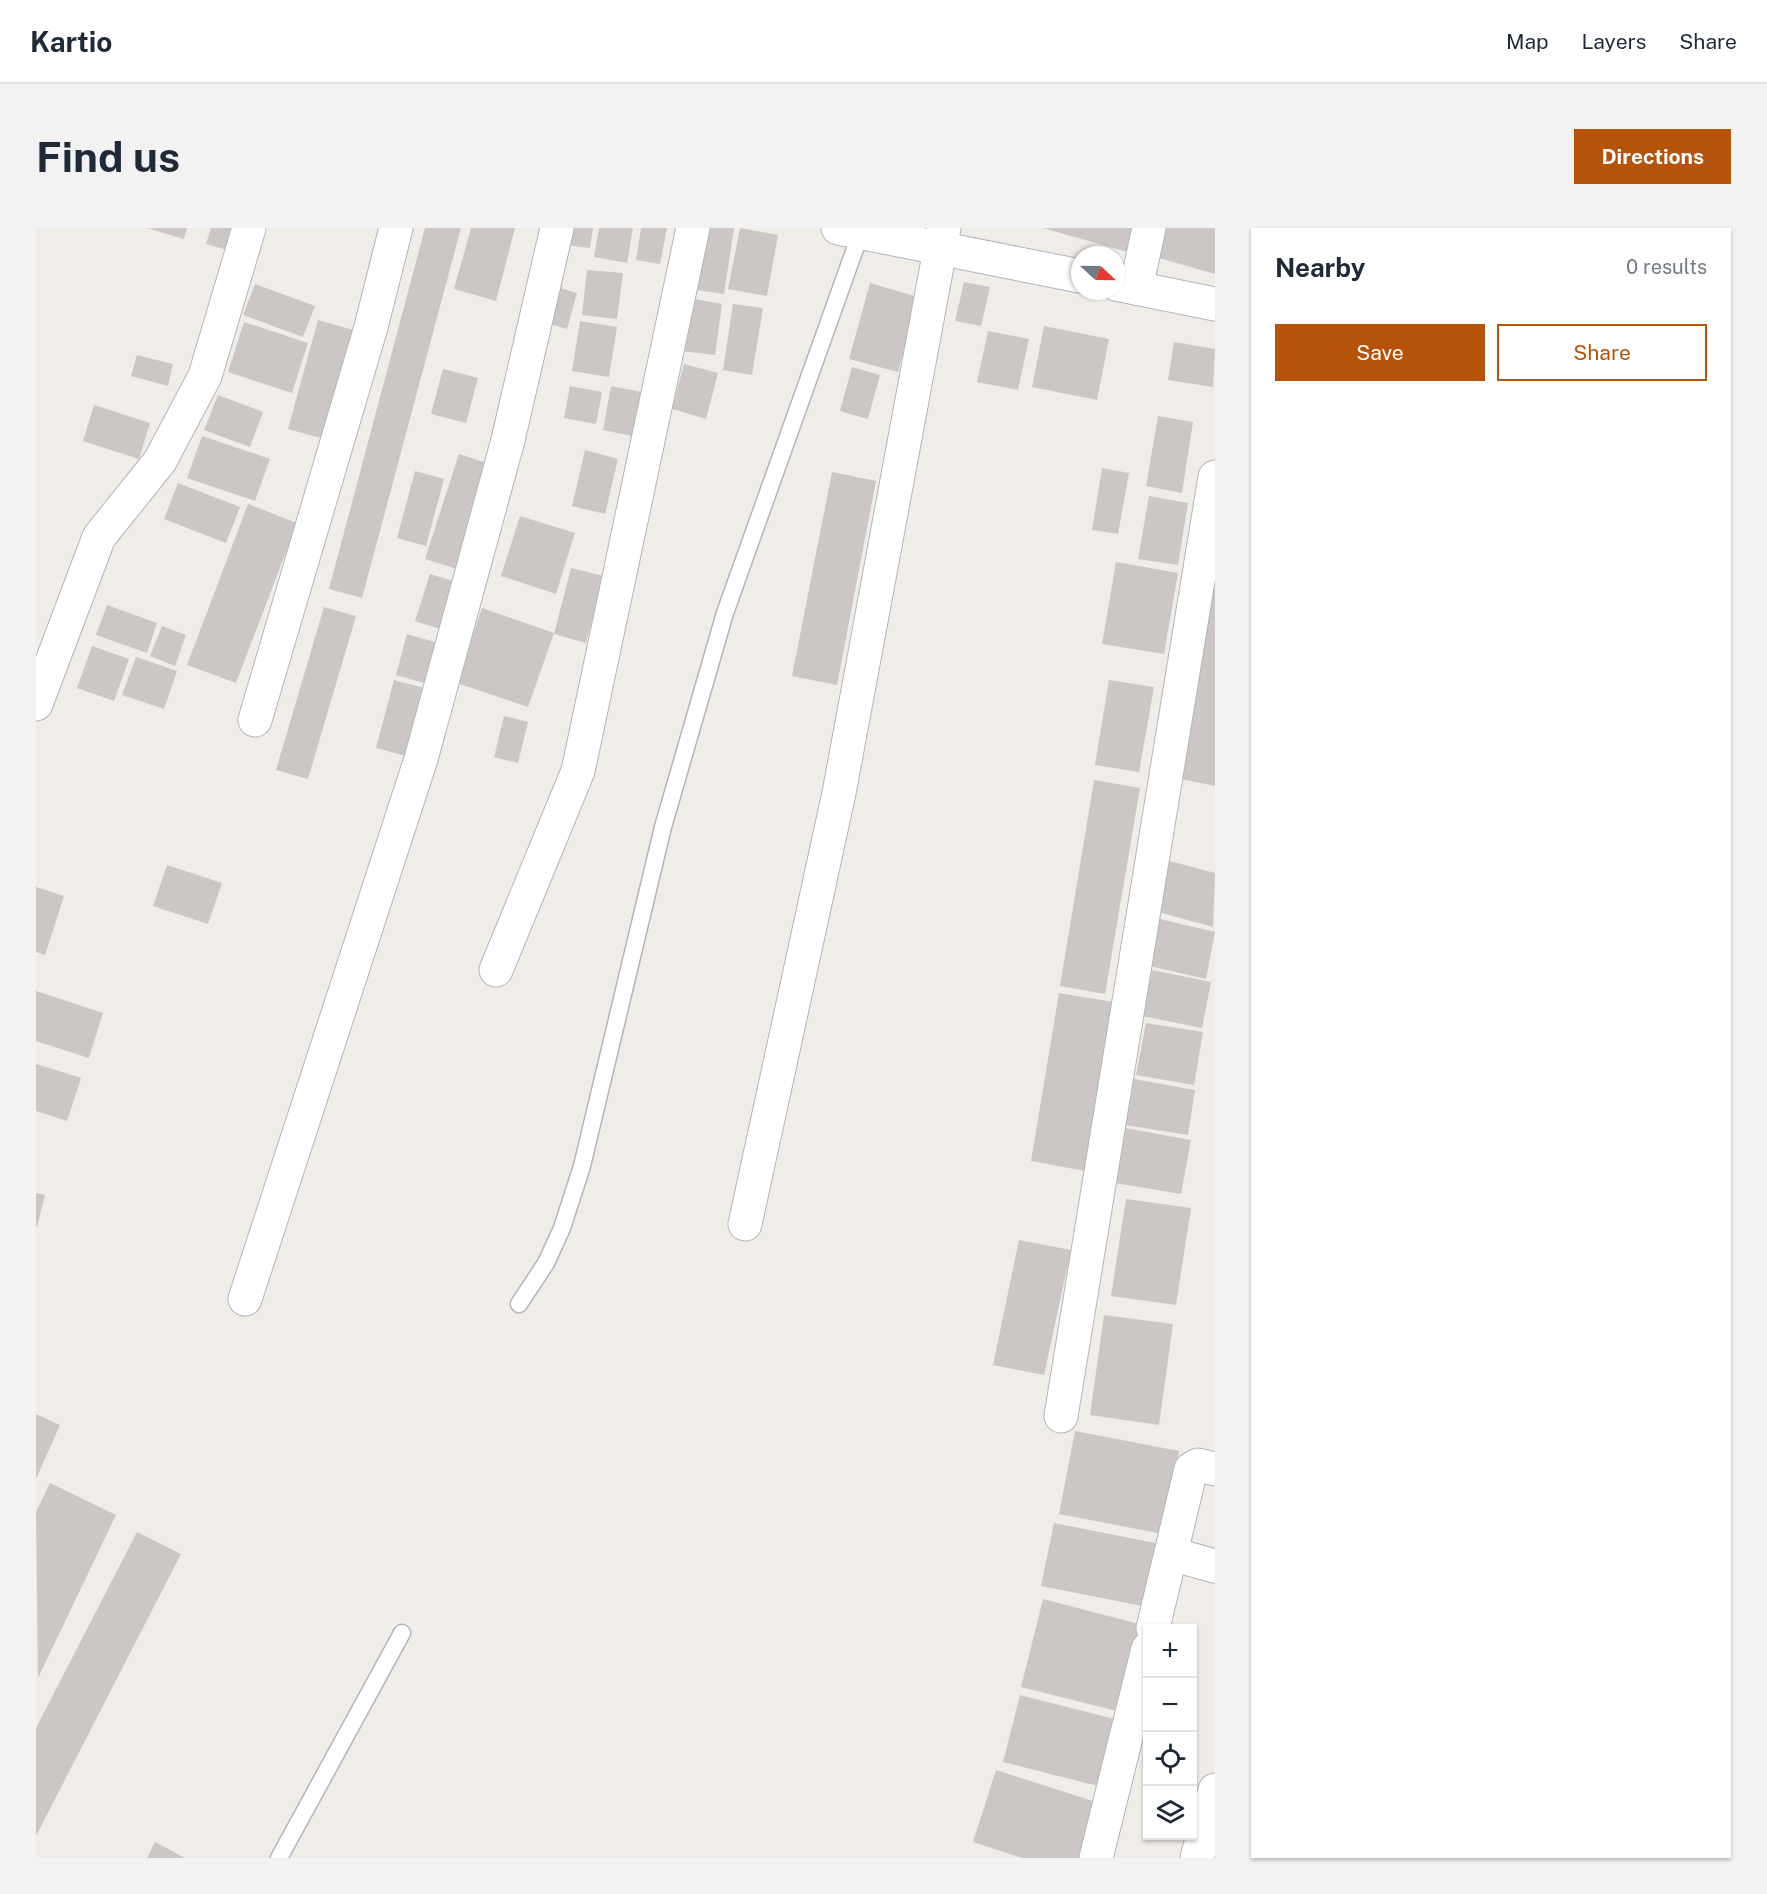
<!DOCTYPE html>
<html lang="en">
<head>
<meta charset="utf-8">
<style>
	:root { --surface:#fff; --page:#f2f2f3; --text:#1f2937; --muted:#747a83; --line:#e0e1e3; --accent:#b45309 }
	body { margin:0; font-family:"Public Sans",sans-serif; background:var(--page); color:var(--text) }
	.controls { position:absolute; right:18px; bottom:18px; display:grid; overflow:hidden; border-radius:0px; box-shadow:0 2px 4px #0004 }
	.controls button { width:54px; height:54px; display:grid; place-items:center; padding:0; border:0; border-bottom:2px solid var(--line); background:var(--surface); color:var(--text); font:30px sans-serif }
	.compass { position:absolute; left:1035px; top:18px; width:54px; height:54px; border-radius:50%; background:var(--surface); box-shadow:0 2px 4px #0004; rotate:112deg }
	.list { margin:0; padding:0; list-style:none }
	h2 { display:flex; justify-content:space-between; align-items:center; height:78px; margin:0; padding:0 24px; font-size:26px }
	h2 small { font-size:20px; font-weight:400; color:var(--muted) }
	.actions { display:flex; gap:12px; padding:18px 24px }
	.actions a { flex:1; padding:14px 0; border:2px solid var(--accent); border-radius:0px; text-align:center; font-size:21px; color:var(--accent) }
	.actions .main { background:var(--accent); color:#fff }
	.icon { flex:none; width:33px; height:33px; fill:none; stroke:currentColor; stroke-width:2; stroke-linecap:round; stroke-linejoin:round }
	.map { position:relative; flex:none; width:1179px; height:1630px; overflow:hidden; border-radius:0px }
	header { display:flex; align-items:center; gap:36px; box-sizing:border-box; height:84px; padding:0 30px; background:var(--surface); border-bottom:2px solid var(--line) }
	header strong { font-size:28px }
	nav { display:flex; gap:33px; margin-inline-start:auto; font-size:21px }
	.intro { display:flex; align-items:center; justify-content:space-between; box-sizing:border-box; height:144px; padding:0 36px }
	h1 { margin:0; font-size:42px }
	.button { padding:15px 27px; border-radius:0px; background:var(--accent); color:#fff; font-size:21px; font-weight:700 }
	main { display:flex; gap:36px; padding:0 36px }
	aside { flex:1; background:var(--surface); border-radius:0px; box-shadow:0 2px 4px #0004 }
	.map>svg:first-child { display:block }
</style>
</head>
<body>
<header>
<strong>Kartio</strong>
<nav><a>Map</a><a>Layers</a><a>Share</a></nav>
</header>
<div class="intro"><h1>Find us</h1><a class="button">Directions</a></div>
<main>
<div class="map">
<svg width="1179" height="1630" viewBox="0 0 1179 1630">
	<rect width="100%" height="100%" fill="#f0ece7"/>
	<g fill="#ccc7c4">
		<path d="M111 0H151L148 11Z"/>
		<path d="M175 0H205L199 24 170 16Z"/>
		<path d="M389 0H425L326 370 293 361Z"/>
		<path d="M435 0H479L460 73 418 61Z"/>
		<path d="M533 0H557L554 20 530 17Z"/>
		<path d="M563 0H597L591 35 558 29Z"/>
		<path d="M605 0H631L624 36 600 32Z"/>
		<path d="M664 0H698L688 66 654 61Z"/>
		<path d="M704 0 742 7 731 68 692 61Z"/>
		<path d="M1007 0H1102L1095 25Z"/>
		<path d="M1124 0H1179V46L1116 28Z"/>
		<path d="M551 42 587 45 581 91 546 87Z"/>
		<path d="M928 54 954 59 945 98 919 93Z"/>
		<path d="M834 55 882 69 862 144 813 131Z"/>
		<path d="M219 56 279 78 267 109 207 87Z"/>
		<path d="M514 57 541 65 531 101 504 93Z"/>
		<path d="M653 70 686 76 679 127 645 123Z"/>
		<path d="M697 76 727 80 716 147 687 142Z"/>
		<path d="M282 92 321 103 292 212 252 201Z"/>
		<path d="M544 93 581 99 573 149 536 143Z"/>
		<path d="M208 94 272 115 256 165 192 144Z"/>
		<path d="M1008 98 1073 111 1061 172 996 159Z"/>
		<path d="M952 103 993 111 982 162 941 154Z"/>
		<path d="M1138 114 1179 121 1177 159 1132 152Z"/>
		<path d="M101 127 137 136 132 158 95 148Z"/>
		<path d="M648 136 682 145 670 191 636 181Z"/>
		<path d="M816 139 844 147 832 191 804 183Z"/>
		<path d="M407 141 442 150 430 195 395 186Z"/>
		<path d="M534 158 566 164 560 196 528 190Z"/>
		<path d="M575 158 610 165 601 209 567 202Z"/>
		<path d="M182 167 227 184 214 219 168 202Z"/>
		<path d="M58 177 114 195 103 231 47 213Z"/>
		<path d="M1122 188 1157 194 1146 265 1110 258Z"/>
		<path d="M166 208 234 231 219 273 151 250Z"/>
		<path d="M549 222 582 231 569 286 536 278Z"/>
		<path d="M423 226 460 238 427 343 389 331Z"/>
		<path d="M1066 240 1093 245 1082 306 1056 302Z"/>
		<path d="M379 243 408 251 390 318 361 310Z"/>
		<path d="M796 244 840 253 801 457 756 448Z"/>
		<path d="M142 255 204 279 190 315 128 291Z"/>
		<path d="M1113 268 1152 275 1142 337 1102 331Z"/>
		<path d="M212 276 261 295 200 455 151 437Z"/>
		<path d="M484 288 539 305 520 366 465 348Z"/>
		<path d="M1080 334 1142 345 1128 426 1066 416Z"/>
		<path d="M535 340 568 348 550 415 518 406Z"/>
		<path d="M394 346 424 355 410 403 379 393Z"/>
		<path d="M1178 360H1179V558L1140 550Z"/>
		<path d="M71 377 121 395 111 425 60 407Z"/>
		<path d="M288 379 320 388 272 551 240 542Z"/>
		<path d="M446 380 518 405 492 479 421 455Z"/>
		<path d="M126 398 150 407 139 438 114 428Z"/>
		<path d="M371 406 402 415 391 456 360 447Z"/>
		<path d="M56 418 93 431 78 473 41 460Z"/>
		<path d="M100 429 141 443 128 481 86 467Z"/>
		<path d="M358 452 392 461 373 529 340 520Z"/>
		<path d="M1073 452 1118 459 1103 544 1059 537Z"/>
		<path d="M468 488 492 494 482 535 458 529Z"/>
		<path d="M1058 552 1104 560 1069 766 1024 758Z"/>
		<path d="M1130 632 1179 645 1177 699 1115 682Z"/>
		<path d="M131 637 186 655 172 696 117 678Z"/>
		<path d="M0 659 28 668 9 727 0 724Z"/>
		<path d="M1120 690 1179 704 1170 751 1109 737Z"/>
		<path d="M1116 742 1175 754 1166 800 1106 788Z"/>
		<path d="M0 763 67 785 53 830 0 813Z"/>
		<path d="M1023 765 1077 774 1049 943 995 933Z"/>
		<path d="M1110 795 1167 804 1158 857 1100 847Z"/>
		<path d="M0 836 45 850 31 893 0 883Z"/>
		<path d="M1098 851 1159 862 1152 907 1089 897Z"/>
		<path d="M1089 900 1155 912 1145 966 1079 955Z"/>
		<path d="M0 965 9 967 1 999H0Z"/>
		<path d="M1090 971 1155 980 1140 1077 1075 1068Z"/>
		<path d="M983 1012 1035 1022 1008 1147 957 1137Z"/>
		<path d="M1068 1087 1137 1096 1123 1197 1054 1187Z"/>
		<path d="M0 1186 24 1197 0 1251Z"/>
		<path d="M1039 1203 1143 1223 1127 1306 1023 1286Z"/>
		<path d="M14 1255 80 1287 2 1450 0 1284Z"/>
		<path d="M1018 1295 1124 1316 1111 1379 1005 1358Z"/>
		<path d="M101 1304 145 1326 0 1608V1500Z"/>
		<path d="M1007 1371 1107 1397 1085 1484 985 1459Z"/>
		<path d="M984 1467 1082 1492 1066 1559 967 1534Z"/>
		<path d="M960 1542 1060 1574 1043 1630H986L937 1614Z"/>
		<path d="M119 1614 149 1630H111Z"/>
	</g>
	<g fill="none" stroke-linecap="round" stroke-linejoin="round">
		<g stroke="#b2b6b9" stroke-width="19">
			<g id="service">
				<path d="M483 1076 510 1035 526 1000 546 938 627 599 689 385 825 4"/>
				<path d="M243 1630 366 1405"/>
			</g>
		</g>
		<g stroke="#b2b6b9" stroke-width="35">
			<g id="minor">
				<path d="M1100 60 1113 0"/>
				<path d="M0 476 63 309 124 233 169 148 213 0"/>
				<path d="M219 492 335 99 360 0"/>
				<path d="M460 742 542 543 657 0"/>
				<path d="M709 996 803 565 908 0"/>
				<path d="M209 1071 385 531 472 212 521 0"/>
				<path d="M1025 1188 1179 249"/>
				<path d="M1135 1326 1179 1338"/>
				<path d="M1117 1400 1155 1241 1162 1237 1179 1241"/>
				<path d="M1060 1630 1112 1421"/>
				<path d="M1161 1630 1179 1562"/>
			</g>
		</g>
		<g stroke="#b2b6b9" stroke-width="35">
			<g id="tertiary">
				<path d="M802 0 1044 48"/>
				<path d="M1080 56 1179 76"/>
			</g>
		</g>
		<use href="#service" stroke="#fff" stroke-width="16"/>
		<use href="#minor" stroke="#fff" stroke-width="33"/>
		<use href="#tertiary" stroke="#fff" stroke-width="33"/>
	</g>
</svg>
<div class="controls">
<button>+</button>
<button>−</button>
<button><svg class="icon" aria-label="locate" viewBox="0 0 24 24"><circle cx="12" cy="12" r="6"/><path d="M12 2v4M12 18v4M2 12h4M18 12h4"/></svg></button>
<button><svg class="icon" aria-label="layers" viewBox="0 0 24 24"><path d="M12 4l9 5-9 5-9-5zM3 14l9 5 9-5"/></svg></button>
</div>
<svg class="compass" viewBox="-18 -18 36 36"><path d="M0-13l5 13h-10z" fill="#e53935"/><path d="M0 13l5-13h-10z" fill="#747a83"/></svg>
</div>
<aside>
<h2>Nearby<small>0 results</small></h2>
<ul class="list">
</ul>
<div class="actions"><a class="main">Save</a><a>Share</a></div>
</aside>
</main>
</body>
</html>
